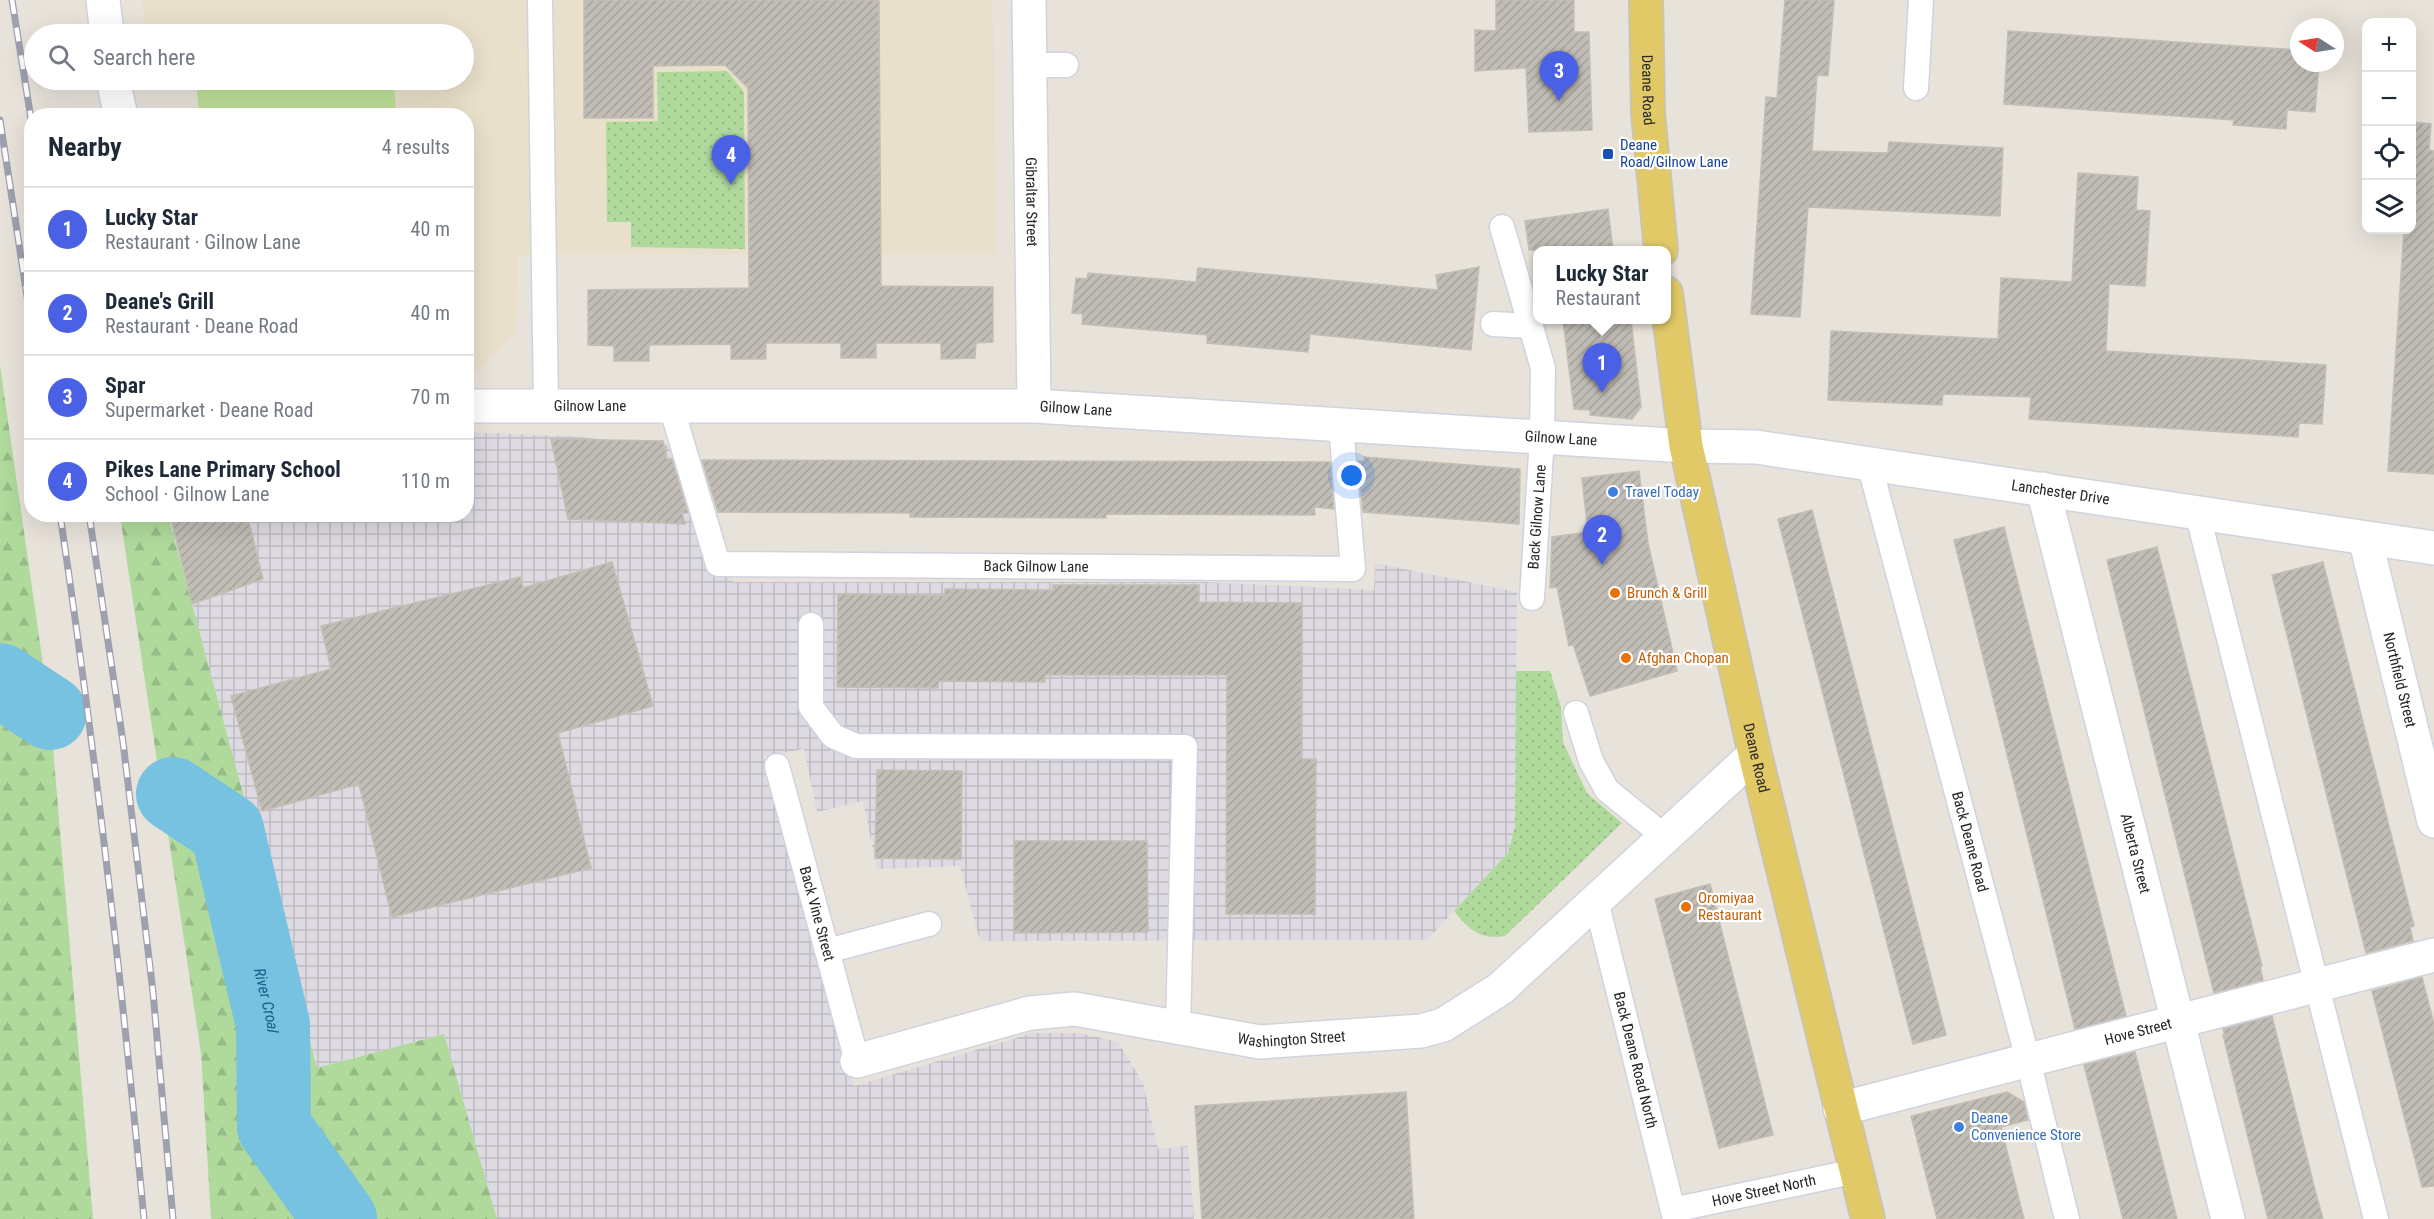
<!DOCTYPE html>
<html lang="en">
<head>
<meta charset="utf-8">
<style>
	:root { --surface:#fff; --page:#f6f6f7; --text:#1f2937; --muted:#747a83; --line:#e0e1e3; --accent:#4a61e6 }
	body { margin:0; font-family:"Roboto Condensed",sans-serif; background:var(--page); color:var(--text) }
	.controls { position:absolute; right:18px; top:18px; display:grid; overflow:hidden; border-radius:12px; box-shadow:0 6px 24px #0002 }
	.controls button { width:54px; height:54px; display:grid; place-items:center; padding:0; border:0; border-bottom:2px solid var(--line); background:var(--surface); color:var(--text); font:30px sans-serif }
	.compass { position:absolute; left:2290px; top:18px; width:54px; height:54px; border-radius:50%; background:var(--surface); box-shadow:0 6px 24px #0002; rotate:282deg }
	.you { position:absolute; left:1352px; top:476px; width:21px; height:21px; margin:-15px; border:4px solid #fff; border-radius:50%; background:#1a73e8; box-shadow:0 0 0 9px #1a73e833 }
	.badge { display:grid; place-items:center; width:39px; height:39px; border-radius:50%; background:var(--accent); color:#fff; font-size:20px; font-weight:700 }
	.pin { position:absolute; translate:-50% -50px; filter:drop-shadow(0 2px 3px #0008) }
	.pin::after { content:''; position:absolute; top:32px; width:21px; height:18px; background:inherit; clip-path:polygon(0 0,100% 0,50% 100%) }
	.popup { position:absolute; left:1533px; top:246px; width:138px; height:78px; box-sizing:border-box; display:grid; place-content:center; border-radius:12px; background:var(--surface); filter:drop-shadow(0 2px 4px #0005); font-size:20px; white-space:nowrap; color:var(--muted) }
	.popup b { font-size:22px; color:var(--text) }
	.popup::after { content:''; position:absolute; left:50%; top:100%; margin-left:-12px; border:12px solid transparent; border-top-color:var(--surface) }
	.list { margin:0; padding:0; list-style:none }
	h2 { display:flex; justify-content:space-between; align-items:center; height:78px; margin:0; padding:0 24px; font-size:26px }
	h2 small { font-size:20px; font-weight:400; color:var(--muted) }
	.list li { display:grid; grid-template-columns:39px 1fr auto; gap:18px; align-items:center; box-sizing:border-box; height:84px; padding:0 24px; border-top:2px solid var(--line) }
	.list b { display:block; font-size:22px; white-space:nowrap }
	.list p { margin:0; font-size:20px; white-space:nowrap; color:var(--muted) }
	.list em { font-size:20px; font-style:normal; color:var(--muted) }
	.icon { flex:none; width:33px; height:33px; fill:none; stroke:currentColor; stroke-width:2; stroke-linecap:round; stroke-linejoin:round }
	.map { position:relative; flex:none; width:2434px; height:1219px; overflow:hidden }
	.search { position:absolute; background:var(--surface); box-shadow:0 6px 24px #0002; left:24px; top:24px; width:450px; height:66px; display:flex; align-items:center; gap:15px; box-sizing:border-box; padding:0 21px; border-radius:33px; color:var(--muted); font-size:22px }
	.panel { position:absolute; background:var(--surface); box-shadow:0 6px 24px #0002; left:24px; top:108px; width:450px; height:414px; border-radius:24px }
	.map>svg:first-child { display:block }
</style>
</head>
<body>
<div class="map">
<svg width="2434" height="1219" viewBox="0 0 2434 1219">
	<defs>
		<pattern id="industrial-grid" width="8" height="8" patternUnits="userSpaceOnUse" patternTransform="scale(1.5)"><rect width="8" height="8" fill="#dddae1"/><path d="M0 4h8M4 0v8" fill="none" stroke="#bebbc1"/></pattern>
		<pattern id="grass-dots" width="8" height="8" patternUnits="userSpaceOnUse" patternTransform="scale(1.5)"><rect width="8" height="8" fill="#afda9c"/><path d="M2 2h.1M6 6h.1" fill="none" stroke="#97bb86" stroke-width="1.8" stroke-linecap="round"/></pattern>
		<pattern id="forest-firs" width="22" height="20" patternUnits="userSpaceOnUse" patternTransform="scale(1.5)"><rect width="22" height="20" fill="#afda9c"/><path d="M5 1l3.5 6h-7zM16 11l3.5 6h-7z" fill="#97bb86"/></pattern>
		<pattern id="building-hatch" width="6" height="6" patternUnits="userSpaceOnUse" patternTransform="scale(1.5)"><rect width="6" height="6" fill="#c1bdb6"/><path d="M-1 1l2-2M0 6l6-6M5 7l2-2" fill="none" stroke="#a6a29c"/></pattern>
	</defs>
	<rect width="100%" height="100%" fill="#e8e3da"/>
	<path fill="url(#industrial-grid)" d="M467 432 567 436 696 448 733 582H1204L1374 590 1375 563 1517 592 1515 827 1508 853 1427 940 980 941 960 866 877 869 863 801 817 812 804 749 764 756 854 1086 1033 1033H1079L1118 1042 1143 1083 1158 1149 1188 1146 1194 1219H497L444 1034 317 1068 168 515 466 514Z"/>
	<path fill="#e9e0cb" d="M142 0H993L996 254H571L518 257 516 334 480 370H467L466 116 396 115 394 80H464V34H147Z"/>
	<g fill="url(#grass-dots)">
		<path d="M727 71 744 92 745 249 631 247V222H607L606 122 658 121 657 72Z"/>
		<path d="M1516 671H1550L1561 707 1563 742 1587 793 1622 823 1505 936C1480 940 1469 930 1454 911L1508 853 1515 827Z"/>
	</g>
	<g fill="url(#forest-firs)">
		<path d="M0 365 50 713 93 1219H0Z"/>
		<path d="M120 515H168L317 1068 444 1034 497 1219H211L201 1053Z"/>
	</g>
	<path fill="#bfe098" d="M196 80H394L396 115H199Z"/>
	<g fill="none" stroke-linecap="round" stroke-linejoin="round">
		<g stroke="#77c1e1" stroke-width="74">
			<path d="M0 680 50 713"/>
			<path id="s1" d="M173 794 227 830 273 1025 274 1127 340 1219"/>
		</g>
	</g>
	<g fill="url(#building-hatch)" stroke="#c3beb4" stroke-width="1.5">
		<path d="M584 0H879L881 286 993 287V342L976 343 975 358 941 359V343H876V358H841V343H766V359H731V344L649 345V361H614V346L588 345V290L749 288 748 88 725 65 653 66V118H584Z"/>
		<path d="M1496 0H1574V32H1589L1592 130 1529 132 1526 68 1475 71V30L1496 31Z"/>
		<path d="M1785 0H1834L1828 76 1817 75 1812 151 1888 153 1889 142 2003 148 2000 216 1808 207 1800 317 1751 314 1766 97 1777 98Z"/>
		<path d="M2008 31 2299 50V63H2319L2315 112 2287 110 2286 129 2233 125 2234 120 2192 117 2004 104Z"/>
		<path d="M2412 122 2431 124 2429 150 2434 151V474L2388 471 2404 230H2412Z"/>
		<path d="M2078 173 2138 177 2136 210 2150 211 2145 286 2109 284 2106 351 2326 365 2322 424 2299 423 2298 437 2029 419 2031 397 1943 394 1942 405 1828 400 1831 331 1998 339 2001 278 2072 282Z"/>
		<path d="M1608 209 1613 250H1529L1525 221Z"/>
		<path d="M1479 267 1471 350 1310 334 1308 352 1207 343V335L1082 324 1083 314 1072 313 1076 278 1087 279 1088 273 1196 282 1198 268 1438 290 1436 275Z"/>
		<path d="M1563 320H1631L1641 407 1632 419 1590 415V410L1574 409Z"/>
		<path d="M551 439 663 441 667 459H672L688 513H682L685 524 568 519Z"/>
		<path d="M1364 457 1520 469 1519 524 1363 512 1358 461H1365Z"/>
		<path d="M702 460 1330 462 1334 509 1314 507 1315 515 1106 514V518L910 517V513L718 512Z"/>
		<path d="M1639 471 1648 543 1677 671 1590 696 1573 644 1569 646 1557 587 1550 588 1552 537 1588 532 1582 478Z"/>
		<path d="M1812 510 1946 1035 1913 1044 1778 519Z"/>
		<path d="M170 514H247L263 579 192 604Z"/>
		<path d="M2004 527 2126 1016 2075 1029 1954 540Z"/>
		<path d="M2157 547 2262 966 2260 967 2263 980 2214 993 2107 560Z"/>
		<path d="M612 562 653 706 558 733 591 868 392 917 359 784 262 811 231 696 331 669 321 626 520 577 523 588Z"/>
		<path d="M2323 562 2414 926 2410 927 2413 941 2366 953 2272 575Z"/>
		<path d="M1053 585H1199V602L1302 603 1301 759H1316L1315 914H1226L1227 675H1045V682L939 681 938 688 837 687 838 594 945 596V589L1053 590Z"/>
		<path d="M877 770 962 771 961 859 875 858Z"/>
		<path d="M1014 841H1147L1148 932 1014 933Z"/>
		<path d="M1710 884 1773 1135 1719 1148 1655 899Z"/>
		<path d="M2422 977 2434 1024V1186L2422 1187 2372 991Z"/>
		<path d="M2272 1016 2315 1190 2323 1219H2268L2223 1035 2225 1034 2223 1029Z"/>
		<path d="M2135 1052 2150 1112 2177 1219H2123L2084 1065Z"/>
		<path d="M1406 1092 1414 1219H1202L1195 1106Z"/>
		<path d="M2007 1092 2024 1102 2028 1120 2001 1127 2024 1219H1937L1911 1116Z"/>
	</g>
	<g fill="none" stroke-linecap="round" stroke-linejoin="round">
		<g stroke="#d0d2df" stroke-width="27">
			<g id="lane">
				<path d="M540 0 546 406"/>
				<path d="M1029 65H1066"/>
				<path d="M1916 88 1921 0"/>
				<path d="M1502 227 1543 368 1542 437 1532 598"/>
				<path d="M1493 324 1531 326"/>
				<path id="s2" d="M671 406 718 564 1353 569 1341 425"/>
				<path id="s3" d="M1869 463 2028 1060 2067 1219"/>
				<path d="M2197 512 2376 1219"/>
				<path d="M811 625V707L833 736 856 746 1185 747 1178 1027"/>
				<path d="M1576 713 1591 761 1607 790 1665 837"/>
				<path id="s4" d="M777 766 857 1061"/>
				<path id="s5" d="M1596 901 1675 1219"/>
				<path d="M827 951 929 924"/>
				<path id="s6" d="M1673 1210 1856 1171"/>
			</g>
		</g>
		<g stroke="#d0d2df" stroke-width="36">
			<g id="street">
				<path d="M103 0 107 34"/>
				<path id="s7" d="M1029 0 1034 406"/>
				<path d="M113 80 121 116"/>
				<path id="s8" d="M466 406H1034L1686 446 1756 447 2434 548"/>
				<path id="s9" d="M2043 489 2228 1219"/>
				<path id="s10" d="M2365 538 2434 821"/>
				<path id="s11" d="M857 1061 1030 1013 1075 1009 1260 1042 1421 1031 1443 1025 1500 989 1755 754"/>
				<path id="s12" d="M1840 1109 2434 955"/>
			</g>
		</g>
		<g stroke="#c3c3c3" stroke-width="36">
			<g id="primary">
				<path id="s13" d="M1646 0 1648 113 1661 250"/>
				<path id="s14" d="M1666 293 1686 446 1755 754 1868 1219"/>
			</g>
		</g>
		<use href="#lane" stroke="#fff" stroke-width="24"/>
		<use href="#street" stroke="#fff" stroke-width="33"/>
		<use href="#primary" stroke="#e1c967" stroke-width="33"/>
		<g stroke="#9ea0b0" stroke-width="7">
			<g id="rail">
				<path d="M12 0 32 125"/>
				<path d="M0 120 32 329"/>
				<path d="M60 514C95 749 122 983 144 1219"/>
				<path d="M89 514 123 742 153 992 173 1219"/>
			</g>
		</g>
		<use href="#rail" stroke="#fff" stroke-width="4.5" stroke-dasharray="14" stroke-linecap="butt"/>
	</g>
	<rect fill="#1a4fb4" stroke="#fff" stroke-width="2" x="1602" y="148" width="12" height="12" rx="3"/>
	<g fill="#3f7fe0" stroke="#fff" stroke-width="2">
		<circle cx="1613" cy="492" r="6"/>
		<circle cx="1959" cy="1127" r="6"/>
	</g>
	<g fill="#e8710a" stroke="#fff" stroke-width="2">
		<circle cx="1615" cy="593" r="6"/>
		<circle cx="1626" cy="658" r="6"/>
		<circle cx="1686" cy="907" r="6"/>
	</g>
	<g text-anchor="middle" stroke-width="4.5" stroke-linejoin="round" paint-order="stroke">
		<g font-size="15" fill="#272727" stroke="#fff">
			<text dy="5" stroke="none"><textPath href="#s13" startOffset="90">Deane Road</textPath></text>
			<text dy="5" stroke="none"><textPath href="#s7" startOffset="202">Gibraltar Street</textPath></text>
			<text dy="5" stroke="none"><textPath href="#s8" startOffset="124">Gilnow Lane</textPath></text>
			<text dy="5" stroke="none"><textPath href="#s8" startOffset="610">Gilnow Lane</textPath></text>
			<text dy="5" stroke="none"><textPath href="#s8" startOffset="1096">Gilnow Lane</textPath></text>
			<text dy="5" stroke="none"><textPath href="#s8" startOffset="1599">Lanchester Drive</textPath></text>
			<text transform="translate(1537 517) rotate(-86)" y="5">Back Gilnow Lane</text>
			<text dy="5" stroke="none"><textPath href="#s2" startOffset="483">Back Gilnow Lane</textPath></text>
			<text dy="5" stroke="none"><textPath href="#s10" startOffset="146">Northfield Street</textPath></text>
			<text dy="5" stroke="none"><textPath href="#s14" startOffset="474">Deane Road</textPath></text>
			<text dy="5" stroke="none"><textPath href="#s3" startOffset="392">Back Deane Road</textPath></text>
			<text dy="5" stroke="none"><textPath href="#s9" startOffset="376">Alberta Street</textPath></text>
			<text dy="5" stroke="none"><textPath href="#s4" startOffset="153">Back Vine Street</textPath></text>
			<text dy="5" stroke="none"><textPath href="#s12" startOffset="308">Hove Street</textPath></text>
			<text dy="5" stroke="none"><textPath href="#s11" startOffset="444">Washington Street</textPath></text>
			<text dy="5" stroke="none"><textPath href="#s5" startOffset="164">Back Deane Road North</textPath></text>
			<text dy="5" stroke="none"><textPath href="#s6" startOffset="93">Hove Street North</textPath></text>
		</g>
		<g font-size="15" fill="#164399" stroke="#fff" text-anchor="start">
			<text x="1620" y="150">Deane<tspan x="1620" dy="17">Road/Gilnow Lane</tspan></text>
		</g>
		<g font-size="15" fill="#366cbe" stroke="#fff" text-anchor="start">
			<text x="1625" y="497">Travel Today</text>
			<text x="1971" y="1123">Deane<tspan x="1971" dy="17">Convenience Store</tspan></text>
		</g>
		<g font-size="15" fill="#c56008" stroke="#fff" text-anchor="start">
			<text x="1627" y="598">Brunch &amp; Grill</text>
			<text x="1638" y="663">Afghan Chopan</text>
			<text x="1698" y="903">Oromiyaa<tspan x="1698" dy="17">Restaurant</tspan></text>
		</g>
		<g font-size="16" font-style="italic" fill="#1b5e88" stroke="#fff">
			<text dy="6" stroke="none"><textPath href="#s1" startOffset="240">River Croal</textPath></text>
		</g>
	</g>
</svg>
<div class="controls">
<button>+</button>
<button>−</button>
<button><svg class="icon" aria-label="locate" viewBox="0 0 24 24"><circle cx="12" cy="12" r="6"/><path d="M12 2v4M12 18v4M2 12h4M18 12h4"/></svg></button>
<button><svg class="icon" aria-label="layers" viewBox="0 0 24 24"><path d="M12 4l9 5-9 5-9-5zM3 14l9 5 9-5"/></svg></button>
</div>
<svg class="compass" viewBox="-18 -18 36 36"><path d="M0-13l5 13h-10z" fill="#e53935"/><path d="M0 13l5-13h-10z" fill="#747a83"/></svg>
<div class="you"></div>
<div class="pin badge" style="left:1602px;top:393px">1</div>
<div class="popup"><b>Lucky Star</b>Restaurant</div>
<div class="pin badge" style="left:1602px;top:565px">2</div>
<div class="pin badge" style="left:1559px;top:101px">3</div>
<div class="pin badge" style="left:731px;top:185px">4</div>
<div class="search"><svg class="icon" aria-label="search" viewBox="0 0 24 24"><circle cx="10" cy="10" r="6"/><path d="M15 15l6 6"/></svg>Search here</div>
<section class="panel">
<h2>Nearby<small>4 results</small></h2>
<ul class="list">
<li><span class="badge">1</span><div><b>Lucky Star</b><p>Restaurant · Gilnow Lane</p></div><em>40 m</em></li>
<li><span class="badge">2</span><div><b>Deane's Grill</b><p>Restaurant · Deane Road</p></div><em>40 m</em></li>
<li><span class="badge">3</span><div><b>Spar</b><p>Supermarket · Deane Road</p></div><em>70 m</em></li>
<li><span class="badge">4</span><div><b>Pikes Lane Primary School</b><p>School · Gilnow Lane</p></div><em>110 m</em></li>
</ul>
</section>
</div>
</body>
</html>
